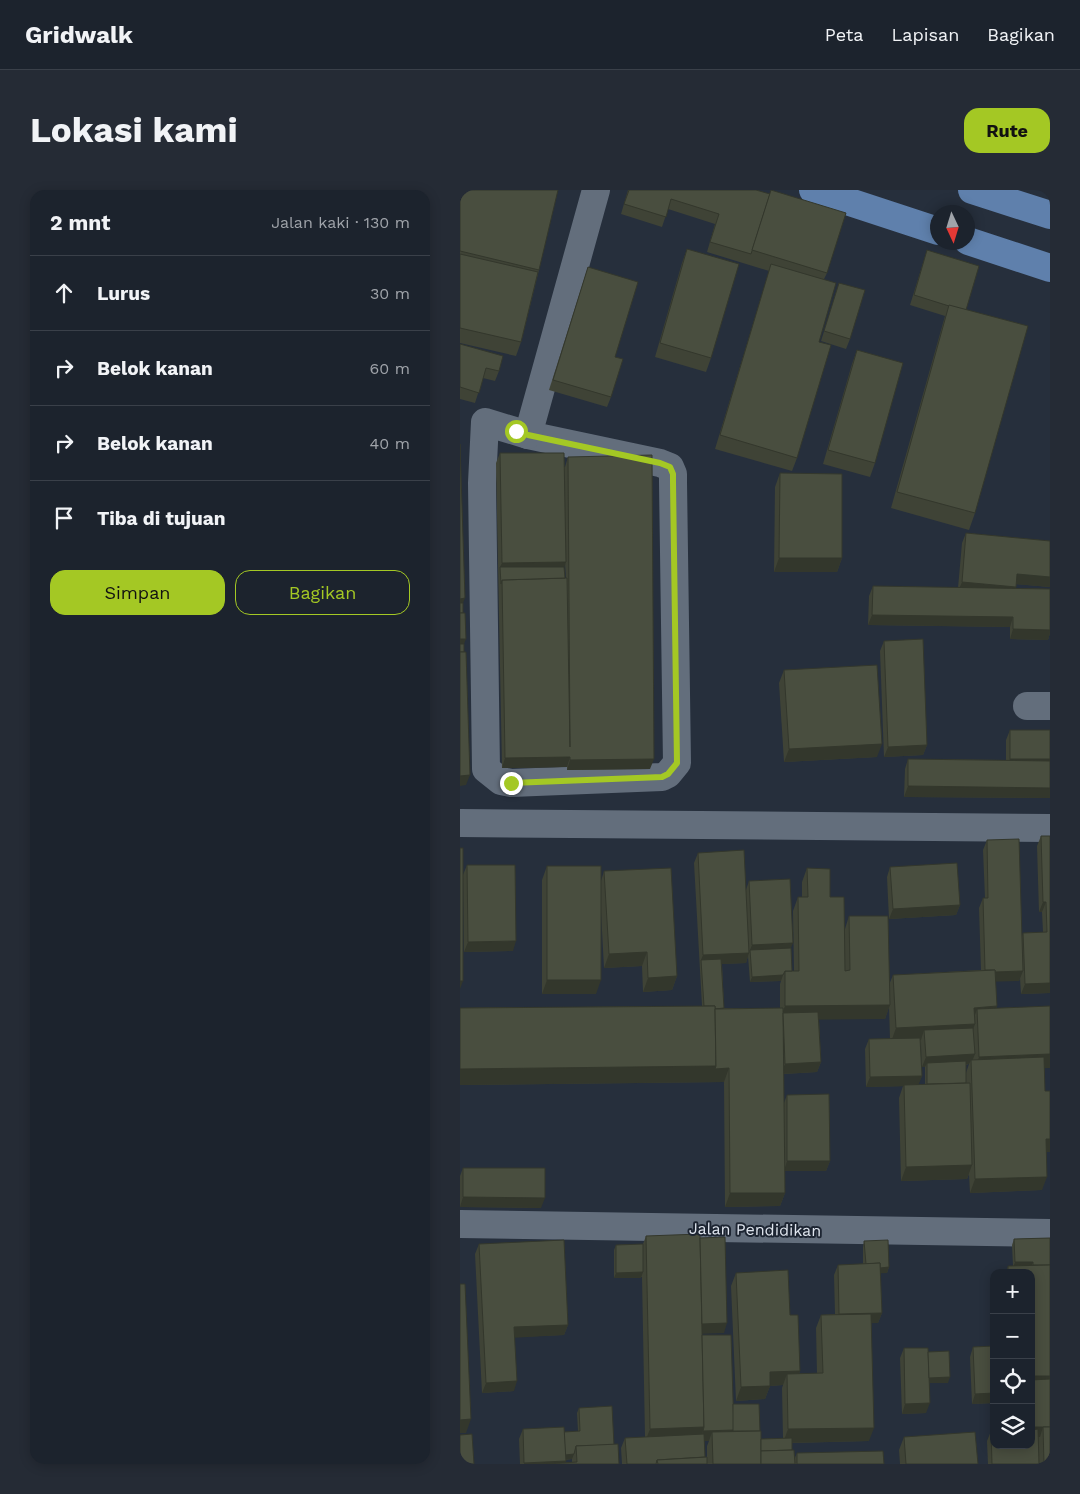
<!DOCTYPE html>
<html lang="id">
<head>
<meta charset="utf-8">
<style>
	:root { --surface:#1c232d; --page:#252b35; --text:#f1f3f6; --muted:#a0a4aa; --line:#3a4049; --accent:#a4c824 }
	body { margin:0; font-family:"Work Sans",sans-serif; background:var(--page); color:var(--text) }
	.controls { position:absolute; right:15px; bottom:15px; display:grid; overflow:hidden; border-radius:10px; box-shadow:0 2px 12px #0003 }
	.controls button { width:45px; height:45px; display:grid; place-items:center; padding:0; border:0; border-bottom:1px solid var(--line); background:var(--surface); color:var(--text); font:25px sans-serif }
	.compass { position:absolute; left:470px; top:15px; width:45px; height:45px; border-radius:50%; background:var(--surface); box-shadow:0 2px 12px #0003; rotate:176deg }
	.stop { position:absolute; width:15px; height:15px; margin:-11px; border:4px solid #a4c824; border-radius:50%; background:#fff }
	.stop.end { background:#a4c824; border-color:#fff; box-shadow:0 1px 5px #0008 }
	.list { margin:0; padding:0; list-style:none }
	h2 { display:flex; justify-content:space-between; align-items:center; height:65px; margin:0; padding:0 20px; font-size:21px }
	h2 small { font-size:16px; font-weight:400; color:var(--muted) }
	.list li { display:grid; grid-template-columns:32px 1fr auto; gap:15px; align-items:center; box-sizing:border-box; height:75px; padding:0 20px; border-top:1px solid var(--line) }
	.list b { display:block; font-size:19px; white-space:nowrap }
	.list em { font-size:16px; font-style:normal; color:var(--muted) }
	.actions { display:flex; gap:10px; padding:15px 20px }
	.actions a { flex:1; padding:11px 0; border:1px solid var(--accent); border-radius:15px; text-align:center; font-size:18px; color:var(--accent) }
	.actions .main { background:var(--accent); color:#111 }
	.icon { flex:none; width:28px; height:28px; fill:none; stroke:currentColor; stroke-width:2; stroke-linecap:round; stroke-linejoin:round }
	.map { position:relative; flex:none; width:590px; height:1274px; overflow:hidden; border-radius:15px }
	header { display:flex; align-items:center; gap:30px; box-sizing:border-box; height:70px; padding:0 25px; background:var(--surface); border-bottom:1px solid var(--line) }
	header strong { font-size:24px }
	nav { display:flex; gap:28px; margin-inline-start:auto; font-size:18px }
	.intro { display:flex; align-items:center; justify-content:space-between; box-sizing:border-box; height:120px; padding:0 30px }
	h1 { margin:0; font-size:35px }
	.button { padding:12px 22px; border-radius:15px; background:var(--accent); color:#111; font-size:18px; font-weight:700 }
	main { display:flex; gap:30px; padding:0 30px }
	aside { flex:1; background:var(--surface); border-radius:15px; box-shadow:0 2px 12px #0003 }
	.map>svg:first-child { display:block }
</style>
</head>
<body>
<header>
<strong>Gridwalk</strong>
<nav><a>Peta</a><a>Lapisan</a><a>Bagikan</a></nav>
</header>
<div class="intro"><h1>Lokasi kami</h1><a class="button">Rute</a></div>
<main>
<aside>
<h2>2 mnt<small>Jalan kaki · 130 m</small></h2>
<ul class="list">
<li><svg class="icon" aria-label="ahead" viewBox="0 0 24 24"><path d="M12 20V5M6 11l6-6 6 6"/></svg><div><b>Lurus</b></div><em>30 m</em></li>
<li><svg class="icon" aria-label="right" viewBox="0 0 24 24"><path d="M7 20v-9h11M14 6l5 5-5 5"/></svg><div><b>Belok kanan</b></div><em>60 m</em></li>
<li><svg class="icon" aria-label="right" viewBox="0 0 24 24"><path d="M7 20v-9h11M14 6l5 5-5 5"/></svg><div><b>Belok kanan</b></div><em>40 m</em></li>
<li><svg class="icon" aria-label="arrive" viewBox="0 0 24 24"><path d="M6 21V4h12l-3 4 3 4H6"/></svg><div><b>Tiba di tujuan</b></div></li>
</ul>
<div class="actions"><a class="main">Simpan</a><a>Bagikan</a></div>
</aside>
<div class="map">
<svg width="590" height="1274" viewBox="0 0 590 1274">
	<rect width="100%" height="100%" fill="#262f3c"/>
	<g fill="none" stroke-linecap="round" stroke-linejoin="round">
		<g stroke="#636e7c" stroke-width="28">
			<path d="M25 232 68 245 200 273 210 277 213 284V292L217 573 208 584 202 587 51 593 41 591 26 579 22 293Z"/>
			<path d="M68 245 136 0"/>
			<path d="M567 516H590"/>
			<path d="M0 633 590 638"/>
			<path d="M0 1034 590 1043"/>
		</g>
		<g stroke="#5f80ac" stroke-width="28">
			<path d="M353 0 478 41"/>
			<path d="M512 0 590 25"/>
			<path d="M508 51 590 78"/>
		</g>
	</g>
	<g fill="#3f4336" fill-rule="evenodd">
		<path d="M0 0 79 80 61 152 56 166 0 153Z"/>
		<path d="M168 0H296L367 83 364 89 359 152 337 268 332 281 255 259 309 81 247 62 255 34 208 19 202 37 161 24Z"/>
		<path d="M227 59 251 168 246 182 195 167 222 73Z"/>
		<path d="M467 60 506 120 515 323 509 340 431 318 485 126 450 115Z"/>
		<path d="M128 77 155 167 151 207 147 217 89 200Z"/>
		<path d="M379 93 390 149 386 159 361 151Z"/>
		<path d="M0 154 39 181 35 191 23 188 15 213 0 209Z"/>
		<path d="M397 160 415 273 410 287 363 274 392 174Z"/>
		<path d="M40 263 105 277 108 267 190 579 107 580V577L42 578 36 273ZM105 374 106 388H105L104 377Z"/>
		<path d="M320 283 382 368 377 382H314L315 297Z"/>
		<path d="M506 343 590 351V397L556 394V398L590 399V443L588 450 550 449V437L408 435 409 406 413 396 498 398 502 353Z"/>
		<path d="M424 451 467 555 463 565 424 567 420 461Z"/>
		<path d="M324 480 417 567 324 572 319 493Z"/>
		<path d="M550 540H590V608L444 607 445 579 448 569 546 570V550Z"/>
		<path d="M581 646H590V803L561 804 560 788 559 791H535L537 816 536 819 590 816V878H584L586 962 582 1000 510 1003 509 984 507 989 441 991 439 908 443 896 406 897 405 859 409 849H430L429 817 425 829H359L361 872 357 882 324 884V913L327 905 370 971 366 981H325V1003L320 1016 265 1017 264 892 0 895V818L242 816 234 673 238 663 286 700 289 691 331 758 332 781H334L333 721 338 707H342V692L347 678 370 707 385 739 389 726 429 795 433 785 521 780 519 718 523 708H525L523 660 527 650 562 746 563 743 583 742 582 722H579L577 656ZM288 766 290 792 321 791 320 794V818H264L262 774 286 773ZM461 850 462 877H465V894H458L462 886ZM509 874 506 883V875Z"/>
		<path d="M7 675 53 761 4 762 3 685Z"/>
		<path d="M87 676 141 691 144 681 217 786 212 800 183 802 182 776 144 778 141 722 136 804H82V690Z"/>
		<path d="M430 677 500 715 496 725 429 729 427 687Z"/>
		<path d="M3 978 81 1018 0 1017V986Z"/>
		<path d="M186 1046 240 1048 264 1143H242V1145L273 1214 301 1249 323 1248 322 1198 323 1195 310 1196 305 1209 276 1211 271 1096 276 1083 330 1125 340 1181 339 1184H357L356 1138 361 1125 375 1124 374 1085 378 1075 403 1074V1057L404 1051 429 1077 427 1083H420L422 1123 418 1133H411L409 1251 332 1253V1260L334 1270 337 1263 424 1274H247V1256L249 1251H244L245 1267 247 1274H162L161 1258 165 1248 185 1247 182 1087 154 1088V1060L156 1055 183 1054Z"/>
		<path d="M590 1048V1274H528L527 1251 531 1241 571 1255V1083H546L548 1076H553L552 1055 554 1049Z"/>
		<path d="M19 1054 108 1135 104 1145 55 1147 54 1201 22 1203 15 1064Z"/>
		<path d="M534 1156V1213L512 1214 510 1167 513 1157Z"/>
		<path d="M444 1158 468 1162 488 1193H469L466 1223 442 1224 440 1168Z"/>
		<path d="M119 1218 154 1254 159 1274H60L59 1249 63 1239 104 1242 118 1241 117 1223ZM112 1269V1272L105 1273 106 1270Z"/>
		<path d="M444 1247 518 1274H440L439 1260Z"/>
	</g>
	<g fill="#33372c">
		<path d="M319 368H382L377 382H314Z"/>
		<path d="M106 372 103 382 40 377 42 373Z"/>
		<path d="M557 384 590 387V397L554 394Z"/>
		<path d="M502 392 556 397 553 407 498 402Z"/>
		<path d="M5 408 1 418H0V409Z"/>
		<path d="M412 425 553 427 550 437 408 435Z"/>
		<path d="M553 439 590 440V443L588 450 550 449Z"/>
		<path d="M0 449H6L2 459H0Z"/>
		<path d="M422 554 417 567 324 572 329 559Z"/>
		<path d="M467 555 463 565 424 567 428 557Z"/>
		<path d="M110 567 107 577 42 578 45 568Z"/>
		<path d="M194 569 190 579 107 580 110 570Z"/>
		<path d="M550 569H590V579H546Z"/>
		<path d="M10 585 6 595 0 596V586Z"/>
		<path d="M448 596 590 598V608L444 607Z"/>
		<path d="M583 712H586L582 722H579Z"/>
		<path d="M500 715 496 725 429 729 433 719Z"/>
		<path d="M56 751 53 761 4 762 8 752Z"/>
		<path d="M333 753 329 763 290 760 292 755Z"/>
		<path d="M187 762 182 776 144 778 149 764Z"/>
		<path d="M289 763 286 773 242 775 241 770 243 765Z"/>
		<path d="M563 781 559 791 521 792 525 782Z"/>
		<path d="M323 785 321 791 290 792 292 787Z"/>
		<path d="M217 786 212 800 183 802 188 788Z"/>
		<path d="M87 790H141L136 804H82Z"/>
		<path d="M0 791H3L0 799Z"/>
		<path d="M590 793V803L561 804 565 794Z"/>
		<path d="M430 815 425 829 323 830 322 824 325 816Z"/>
		<path d="M537 816 532 830 517 819 513 831 514 818Z"/>
		<path d="M515 834 510 848 464 840 461 850 431 852 436 838Z"/>
		<path d="M515 864 511 874V870L509 874 467 877V873L465 877H462L466 867Z"/>
		<path d="M590 864V878L514 881 519 867Z"/>
		<path d="M361 872 357 882 321 884 325 874Z"/>
		<path d="M256 876 269 878 264 892 0 895V879Z"/>
		<path d="M462 886 458 896 406 897 410 887Z"/>
		<path d="M586 949H590V962H581Z"/>
		<path d="M327 971H370L366 981H324Z"/>
		<path d="M512 975 507 989 441 991 446 977Z"/>
		<path d="M587 987 582 1000 510 1003 515 989Z"/>
		<path d="M270 1003H325L320 1016 265 1017Z"/>
		<path d="M3 1007 85 1008 81 1018 0 1017Z"/>
		<path d="M555 1072H573L571 1077 553 1078Z"/>
		<path d="M429 1077 427 1083 404 1084 406 1079Z"/>
		<path d="M183 1082 181 1088H154L156 1083Z"/>
		<path d="M422 1123 418 1133 376 1134 379 1124Z"/>
		<path d="M267 1133 264 1143 237 1144 240 1134Z"/>
		<path d="M108 1135 104 1145 50 1148 54 1137Z"/>
		<path d="M340 1181 335 1195 327 1184 323 1195 310 1196 305 1209 276 1211 281 1197 310 1182Z"/>
		<path d="M571 1186H590V1199L571 1200Z"/>
		<path d="M490 1187 488 1193H465L467 1188Z"/>
		<path d="M57 1191 54 1201 22 1203 26 1193Z"/>
		<path d="M534 1203V1213L512 1214 515 1204Z"/>
		<path d="M470 1213 466 1223 442 1224 445 1214Z"/>
		<path d="M11 1229 6 1243H0V1230Z"/>
		<path d="M244 1237 240 1251 185 1252 190 1239Z"/>
		<path d="M571 1237H583L580 1247H571Z"/>
		<path d="M414 1238 409 1251 323 1253 328 1239Z"/>
		<path d="M274 1240 272 1245 252 1242 249 1251H240L243 1241Z"/>
		<path d="M114 1264 112 1269 102 1270 104 1265Z"/>
		<path d="M106 1271 104 1274H64V1273Z"/>
	</g>
	<g fill="#494e3f" stroke="#33372c">
		<path d="M0 0H98L79 80 0 61Z"/>
		<path d="M169 0H296L310 4 291 64 250 52 259 24 211 9 206 27 164 14Z"/>
		<path d="M311 0 386 23 367 83 292 60Z"/>
		<path d="M227 59 279 74 251 168 200 153Z"/>
		<path d="M467 60 519 76 506 120 489 116 454 105Z"/>
		<path d="M0 64 78 82 61 152 0 138Z"/>
		<path d="M311 74 376 93 359 152 371 155 337 268 260 245Z"/>
		<path d="M128 77 178 92 155 167 163 169 151 207 93 190Z"/>
		<path d="M379 93 405 100 390 149 364 141Z"/>
		<path d="M489 115 568 136 515 323 437 302Z"/>
		<path d="M0 154 43 166 39 181 26 178 19 203 0 197Z"/>
		<path d="M397 160 443 173 415 273 368 260Z"/>
		<path d="M0 254 5 408 0 409Z"/>
		<path d="M40 263H104L106 372 42 373Z"/>
		<path d="M192 265 194 569 110 570V567L45 568 42 390 107 388 110 557 108 267Z"/>
		<path d="M320 283 382 284V368H319Z"/>
		<path d="M506 343 590 351V387L557 384 556 397 502 392Z"/>
		<path d="M40 377H104L105 388 42 390 41 394Z"/>
		<path d="M413 396 590 399V440L553 439V427L412 425Z"/>
		<rect x="0" y="413" width="3" height="10"/>
		<path d="M0 423H5L6 449H0Z"/>
		<path d="M463 449 467 555 428 557 424 451Z"/>
		<rect x="0" y="454" width="4" height="8"/>
		<path d="M0 462H6L10 585 0 586Z"/>
		<path d="M417 475 422 554 329 559 324 480Z"/>
		<rect x="550" y="540" width="40" height="29"/>
		<path d="M448 569 590 571V598L448 596Z"/>
		<path d="M581 646H590V793L565 794 563 743 587 742 586 712H583Z"/>
		<path d="M559 649 563 781 535 782V780H525L523 708H528L527 650Z"/>
		<rect x="0" y="658" width="3" height="133"/>
		<path d="M284 660 289 763 243 765 238 663Z"/>
		<path d="M497 673 500 715 433 719 430 677Z"/>
		<path d="M7 675H55L56 751 8 752Z"/>
		<rect x="87" y="676" width="54" height="114"/>
		<path d="M211 678 217 786 188 788 187 762 149 764 144 681Z"/>
		<path d="M347 678 370 679V707H384L385 781 390 780 389 726H428L430 815 325 816V781H339L338 707H348Z"/>
		<path d="M330 689 333 753 292 755 289 691Z"/>
		<path d="M331 758 332 781H325L323 785 292 787 290 760Z"/>
		<path d="M261 769 264 818 255 819V816H244L241 770Z"/>
		<path d="M535 780 537 816 514 818 515 834 436 838 433 785Z"/>
		<path d="M255 816 256 876 0 879V818Z"/>
		<path d="M590 816V864L519 867 517 819Z"/>
		<path d="M323 818 325 1003H270L269 878 255 879 256 876 255 819Z"/>
		<path d="M358 822 361 872 325 874 323 823Z"/>
		<path d="M513 838 515 864 466 867 464 840Z"/>
		<path d="M460 848 462 886 410 887 409 849Z"/>
		<path d="M584 867 585 901H590V949H586L587 987 515 989 511 870Z"/>
		<path d="M506 871V893L467 894V873Z"/>
		<path d="M510 893 512 975 446 977 444 895Z"/>
		<path d="M369 904 370 971H327V905Z"/>
		<path d="M3 978H85V1008L3 1007Z"/>
		<path d="M240 1044 244 1237 190 1239 186 1046Z"/>
		<path d="M265 1047 267 1133 242 1134 240 1048Z"/>
		<path d="M590 1048V1075H573V1072H555L554 1049Z"/>
		<path d="M104 1050 108 1135 54 1137 57 1191 26 1193 19 1054Z"/>
		<path d="M428 1050 429 1077 420 1078V1073L406 1074 404 1051Z"/>
		<path d="M183 1054V1082L156 1083V1055Z"/>
		<path d="M420 1073 422 1123 379 1124 378 1075Z"/>
		<path d="M590 1075V1186H571V1083H548V1076Z"/>
		<path d="M328 1080 330 1125H338L340 1181 310 1182V1196L281 1197 276 1083Z"/>
		<path d="M0 1094H5L11 1229 0 1230Z"/>
		<path d="M411 1124 414 1238 328 1239 327 1184 363 1183 361 1125Z"/>
		<path d="M242 1145H271L274 1240 243 1241 244 1237Z"/>
		<path d="M534 1156V1203L515 1204 513 1157Z"/>
		<path d="M444 1158H468L470 1213 445 1214Z"/>
		<path d="M489 1161 490 1187 469 1188 468 1162Z"/>
		<path d="M590 1189V1237H571V1190Z"/>
		<path d="M273 1214H299L300 1241H273Z"/>
		<path d="M152 1216 154 1255 116 1256 114 1264 105 1265 104 1242 120 1241 119 1218Z"/>
		<path d="M104 1237 106 1271 64 1273 63 1239Z"/>
		<path d="M583 1237H590V1274H584Z"/>
		<path d="M578 1239 579 1274H532L531 1241H534V1255H571V1240Z"/>
		<path d="M301 1241V1274H253L252 1242Z"/>
		<path d="M515 1242 518 1274H446L444 1247Z"/>
		<path d="M12 1244 14 1274H0V1245Z"/>
		<path d="M244 1244 245 1267 197 1270 196 1274H167L165 1248Z"/>
		<path d="M332 1248V1260L301 1261V1249Z"/>
		<path d="M158 1254 159 1274H86L117 1272 116 1256Z"/>
		<path d="M334 1260 335 1274H301V1261Z"/>
		<path d="M423 1261 424 1274H337V1263Z"/>
		<path d="M247 1267V1274H198L197 1270Z"/>
	</g>
	<g fill="none" stroke-linecap="round" stroke-linejoin="round">
		<path stroke="#a4c824" stroke-width="6" d="M51 593 202 587 208 584 217 573 213 292V284L210 277 200 273 68 245 56 241"/>
	</g>
	<g text-anchor="middle" stroke-width="4" stroke-linejoin="round" paint-order="stroke">
		<g font-size="16" fill="#dfe5ee" stroke="#1d2532">
			<text transform="translate(295 1039) rotate(1)" y="6">Jalan Pendidikan</text>
		</g>
	</g>
</svg>
<div class="controls">
<button>+</button>
<button>−</button>
<button><svg class="icon" aria-label="locate" viewBox="0 0 24 24"><circle cx="12" cy="12" r="6"/><path d="M12 2v4M12 18v4M2 12h4M18 12h4"/></svg></button>
<button><svg class="icon" aria-label="layers" viewBox="0 0 24 24"><path d="M12 4l9 5-9 5-9-5zM3 14l9 5 9-5"/></svg></button>
</div>
<svg class="compass" viewBox="-18 -18 36 36"><path d="M0-13l5 13h-10z" fill="#e53935"/><path d="M0 13l5-13h-10z" fill="#a0a4aa"/></svg>
<div class="stop" style="left:56px;top:241px"></div>
<div class="stop end" style="left:51px;top:593px"></div>
</div>
</main>
</body>
</html>
